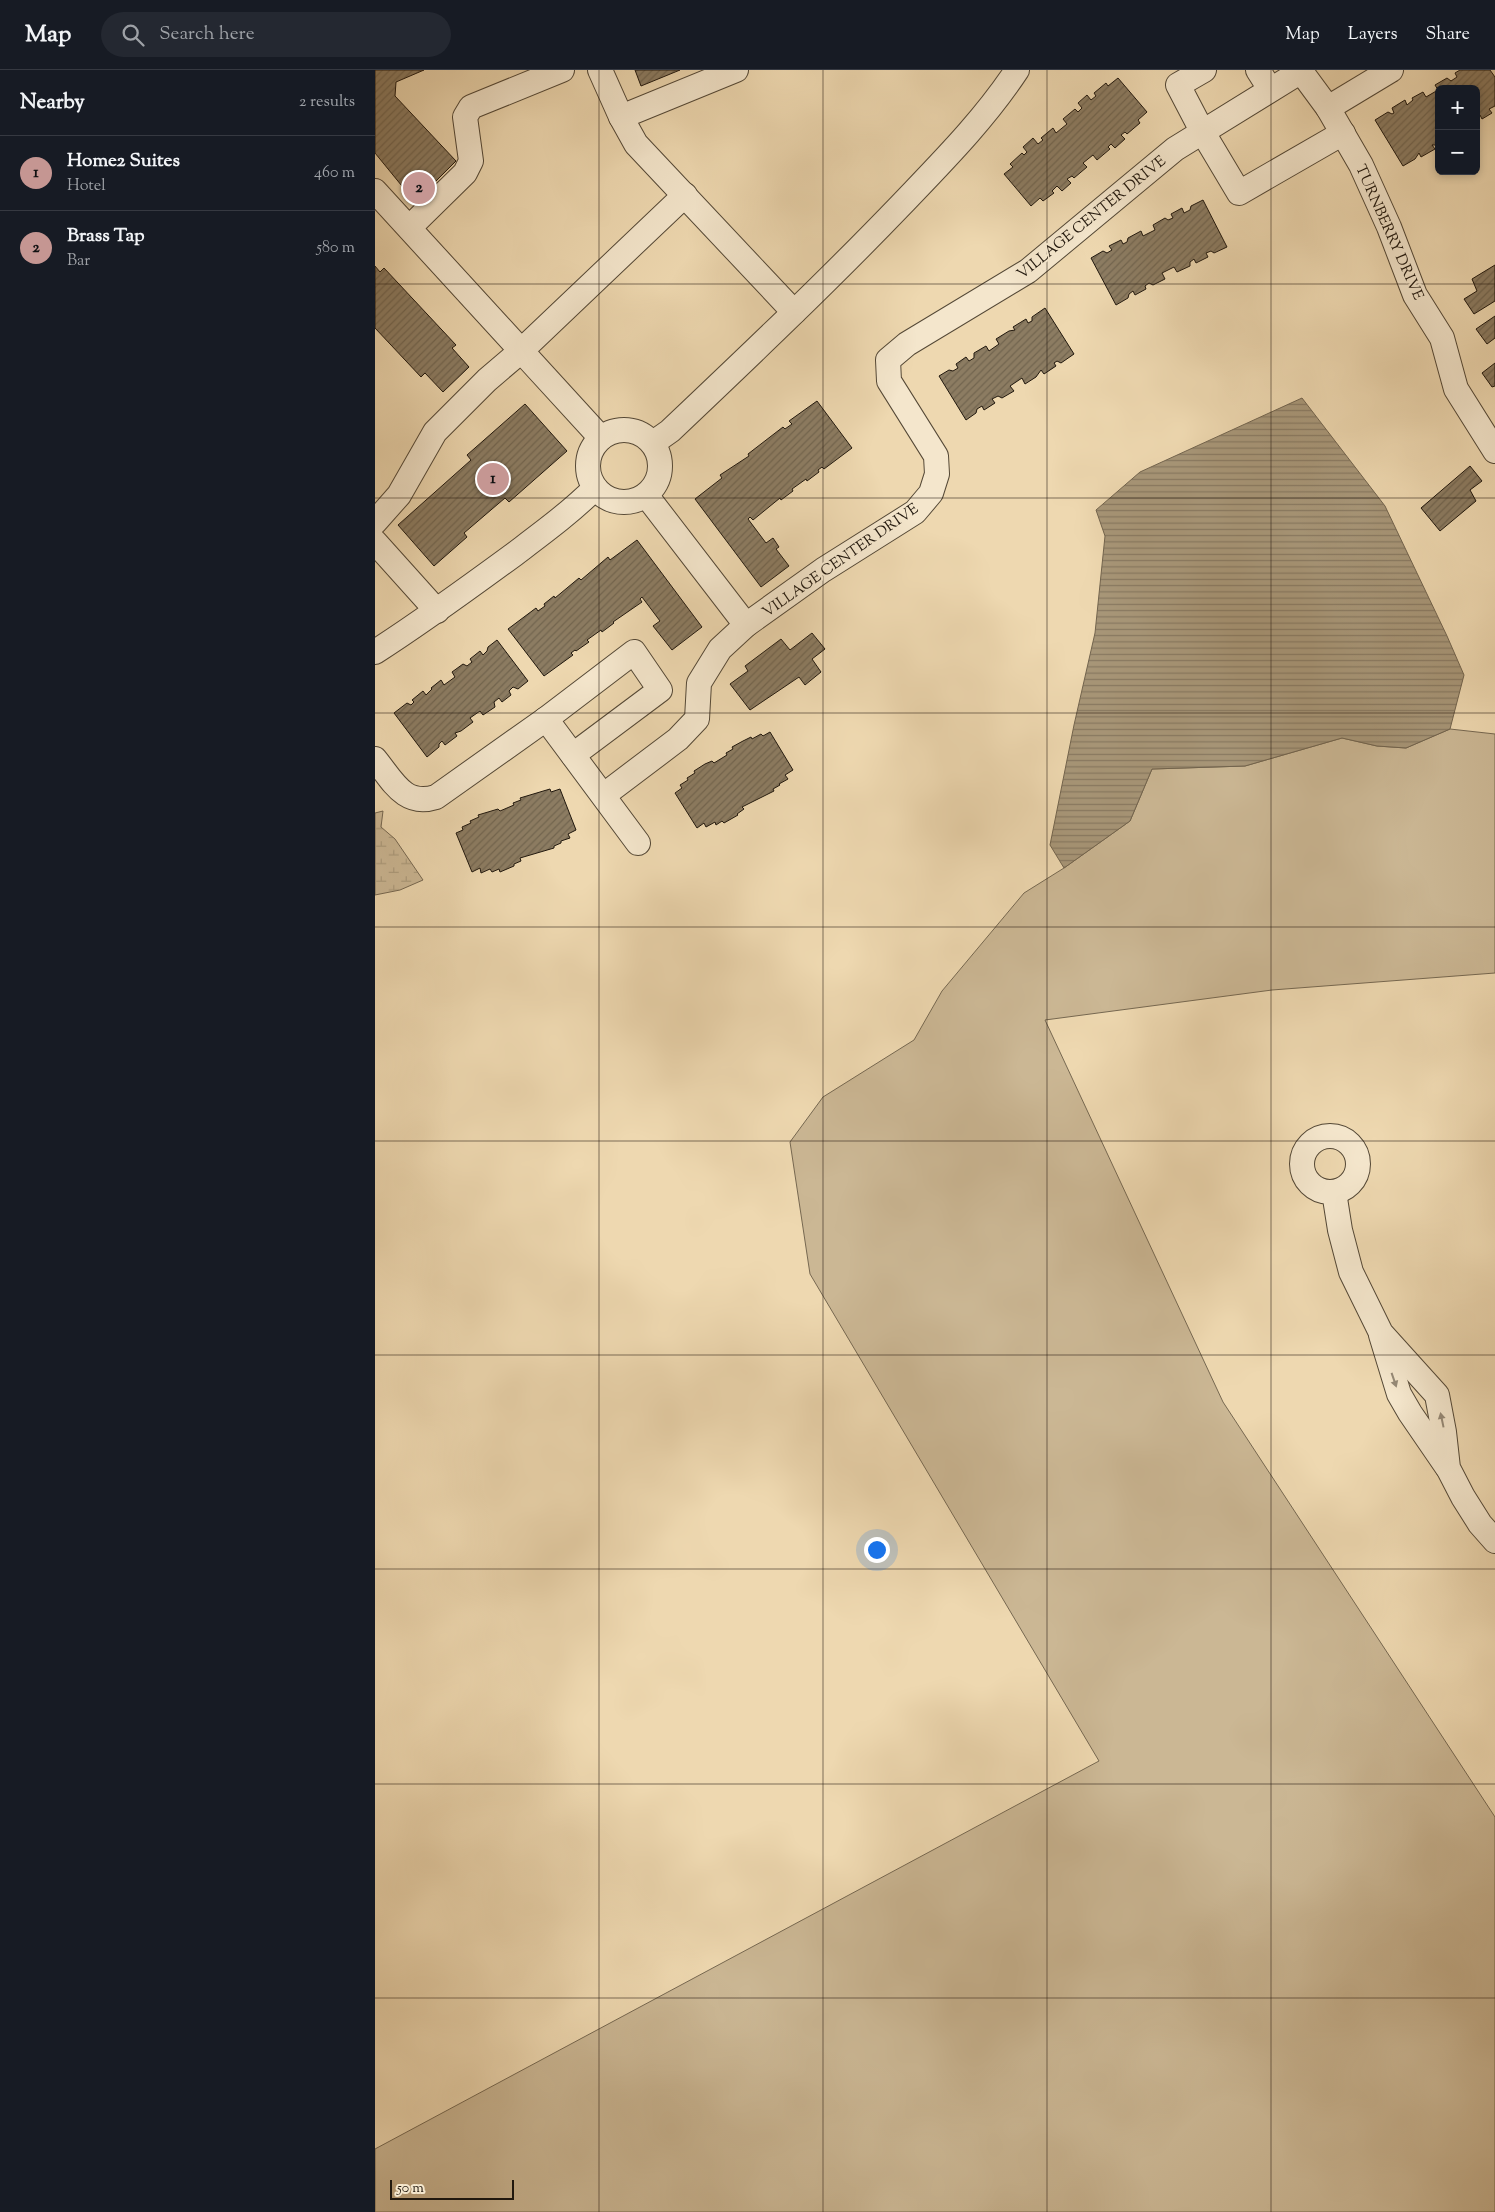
<!DOCTYPE html>
<html lang="en">
<head>
<meta charset="utf-8">
<style>
	:root { --surface:#171b24; --page:#242831; --text:#f1f3f6; --muted:#9ea1a6; --line:#363941; --accent:#c59692 }
	body { margin:0; font-family:"Sorts Mill Goudy",serif; background:var(--page); color:var(--text) }
	.controls { position:absolute; right:15px; top:15px; display:grid; overflow:hidden; border-radius:8px; box-shadow:0 2px 8px #0003 }
	.controls button { width:45px; height:45px; display:grid; place-items:center; padding:0; border:0; border-bottom:1px solid var(--line); background:var(--surface); color:var(--text); font:25px sans-serif }
	.scale { position:absolute; left:15px; bottom:12px; width:124px; box-sizing:border-box; padding-left:5px; border:2px solid #21180e; border-top:0; font-size:14px; line-height:18px; white-space:nowrap; color:#21180e; -webkit-text-stroke:4px #f4e6cc; paint-order:stroke }
	.you { position:absolute; left:501px; top:1479px; width:18px; height:18px; margin:-12px; border:4px solid #fff; border-radius:50%; background:#1a73e8; box-shadow:0 0 0 8px #1a73e833 }
	.badge { display:grid; place-items:center; width:32px; height:32px; border-radius:50%; background:var(--accent); color:#111; font-size:16px; font-weight:700 }
	.pin { position:absolute; translate:-50% -50%; border:2px solid #fff; box-shadow:0 1px 5px #0006 }
	.list { margin:0; padding:0; list-style:none }
	h2 { display:flex; justify-content:space-between; align-items:center; height:65px; margin:0; padding:0 20px; font-size:21px }
	h2 small { font-size:16px; font-weight:400; color:var(--muted) }
	.list li { display:grid; grid-template-columns:32px 1fr auto; gap:15px; align-items:center; box-sizing:border-box; height:75px; padding:0 20px; border-top:1px solid var(--line) }
	.list b { display:block; font-size:19px; white-space:nowrap }
	.list p { margin:0; font-size:16px; white-space:nowrap; color:var(--muted) }
	.list em { font-size:16px; font-style:normal; color:var(--muted) }
	.icon { flex:none; width:28px; height:28px; fill:none; stroke:currentColor; stroke-width:2; stroke-linecap:round; stroke-linejoin:round }
	.map { position:relative; flex:none; width:1120px; height:2142px; overflow:hidden }
	header { display:flex; align-items:center; gap:30px; box-sizing:border-box; height:70px; padding:0 25px; background:var(--surface); border-bottom:1px solid var(--line) }
	header strong { font-size:24px }
	nav { display:flex; gap:28px; margin-inline-start:auto; font-size:18px }
	.search { width:350px; height:45px; background:var(--page); display:flex; align-items:center; gap:12px; box-sizing:border-box; padding:0 18px; border-radius:28px; color:var(--muted); font-size:19px }
	main { display:flex }
	aside { flex:1; background:var(--surface) }
	.map>svg:first-child { display:block }
</style>
</head>
<body>
<header>
<strong>Map</strong>
<div class="search"><svg class="icon" aria-label="search" viewBox="0 0 24 24"><circle cx="10" cy="10" r="6"/><path d="M15 15l6 6"/></svg>Search here</div>
<nav><a>Map</a><a>Layers</a><a>Share</a></nav>
</header>
<main>
<aside>
<h2>Nearby<small>2 results</small></h2>
<ul class="list">
<li><span class="badge">1</span><div><b>Home2 Suites</b><p>Hotel</p></div><em>460 m</em></li>
<li><span class="badge">2</span><div><b>Brass Tap</b><p>Bar</p></div><em>580 m</em></li>
</ul>
</aside>
<div class="map">
<svg width="1120" height="2142" viewBox="0 0 1120 2142">
	<defs>
		<pattern id="wetland-marsh" width="20" height="14" patternUnits="userSpaceOnUse" patternTransform="scale(1.25)"><rect width="20" height="14" fill="#cbb794"/><path d="M1 5h8M5 5V1M11 12h8M15 12V8" fill="none" stroke="#ae9d7e"/></pattern>
		<pattern id="water-rules" width="6" height="5" patternUnits="userSpaceOnUse" patternTransform="scale(1.25)"><rect width="6" height="5" fill="#a89779"/><path d="M0 2.5h6" fill="none" stroke="#887a62"/></pattern>
		<pattern id="building-hatch" width="6" height="6" patternUnits="userSpaceOnUse" patternTransform="scale(1.25)"><rect width="6" height="6" fill="#8c7c62"/><path d="M-1 1l2-2M0 6l6-6M5 7l2-2" fill="none" stroke="#72654f"/></pattern>
	</defs>
	<rect width="100%" height="100%" fill="#eed8b0"/>
	<filter id="stains"><feTurbulence type="fractalNoise" baseFrequency=".004" numOctaves="4"/><feColorMatrix values="0 0 0 0 .2 0 0 0 0 .09 0 0 0 0 .02 0 0 0 .5 -.17"/></filter>
	<radialGradient id="worn" r=".72"><stop offset=".6" stop-color="#630" stop-opacity="0"/><stop offset="1" stop-color="#630" stop-opacity=".3"/></radialGradient>
	<path fill="#cbb794" stroke="#766851" d="M1075 659 1120 664V903L897 920 670 950 848 1332 1120 1747V2142H0V2079L724 1691 435 1204 415 1072 448 1027 539 970 567 921 649 823 689 798 755 751 777 699 870 696 967 668 1002 676 1031 678Z"/>
	<path fill="url(#wetland-marsh)" stroke="#766851" d="M8 741 6 757 20 769 48 810 25 820 0 825V743Z"/>
	<path fill="url(#water-rules)" stroke="#72644e" d="M927 328 1010 436 1072 566 1089 605 1075 659 1031 678 1002 676 967 668 870 696 777 699 755 751 689 798 675 775 699 655 720 563 730 466 721 440 765 402Z"/>
	<g fill="url(#building-hatch)" stroke="#21180e">
		<path d="M0 0H49L21 12 20 26 81 91 40 132 0 83Z"/>
		<path d="M260 0H305L266 16Z"/>
		<path d="M1085 0H1115L1120 7V36L1114 39 1117 43 1107 49 1105 45 1101 47V19H1064V75H1057L1060 79 1046 87 1044 83 1040 89 1028 96 1000 50 1013 42 1017 44 1019 43 1017 38 1030 30 1032 35 1038 30 1037 28 1048 22 1051 27 1063 20 1060 15 1072 8 1076 11 1082 7 1080 3Z"/>
		<path d="M743 8 772 42 763 50 765 53 752 64 750 62 746 65 750 69 740 78 736 74 733 77 735 79 722 90 718 85 708 93 712 97 699 108 697 106 692 109 696 113 687 121 682 116 677 121 679 123 668 131 665 128 656 136 629 104 638 97 635 94 647 83 649 85 652 82 648 77 658 68 663 74 668 70 666 68 678 58 681 63 692 54 688 49 700 39 703 42 707 38 703 33 712 25 716 30 721 26 719 23 731 13 733 16Z"/>
		<path d="M828 130 852 177 839 183 836 181 831 183 833 187 821 193 819 189 815 192V196L802 202 799 197 787 203 790 209 778 215 774 213 770 216 771 219 760 225 758 221 754 224 753 228 741 235 716 188 728 181 732 183 737 180 734 176 746 170 748 174 752 172 753 168 766 161 768 166 780 160 778 155 790 148 793 150 798 148 796 144 807 138 809 143 815 140 816 136Z"/>
		<path d="M1120 195V231L1099 244 1089 229 1102 221 1097 209Z"/>
		<path d="M0 196 5 202 9 198 81 275 77 278 94 297 68 322 50 303 46 307 0 258Z"/>
		<path d="M670 238 699 284 686 293 682 291 679 293 681 296 669 304 666 300 661 307 650 314 647 308 635 316 639 321 627 328 623 326 617 329 620 333 609 340 607 336 602 339 601 343 591 350 564 306 574 300 578 301 583 298 581 294 591 287 594 291 599 288V283L611 276 614 281 624 274 621 269 634 261 640 260 638 257 651 249 653 253 657 251V247Z"/>
		<path d="M1120 246V268L1112 274 1101 259Z"/>
		<path d="M1120 293V316L1117 317 1107 303Z"/>
		<path d="M442 331 477 378 449 399 447 397 443 400 444 402 432 411 431 409 417 419 418 421 406 430 405 428 378 450 375 447 373 449 391 473 398 468 404 477 401 479 414 496 386 517 320 429 347 408 345 405 374 386 373 384 408 357 410 359 417 354 414 351Z"/>
		<path d="M150 334 192 381 134 432 130 428 89 463 92 467 59 496 23 455 96 390 92 385Z"/>
		<path d="M1095 396 1107 411 1095 420 1101 431 1065 461 1046 438Z"/>
		<path d="M262 470 327 557 297 580 278 556 285 551 267 527 265 529 267 532 238 552 239 553 227 562 226 560 212 570 214 572 201 581 200 580 196 583 198 585 169 606 133 559 161 538 163 541 170 536 169 534 179 526 180 528 204 508 206 510 233 487 235 490Z"/>
		<path d="M437 563 450 579 437 589 446 602 430 615 424 607 375 640 355 614 373 601 370 596 406 569 415 580Z"/>
		<path d="M122 570 153 611 143 619 138 617 134 621 136 625 127 632 124 628 119 632 120 637 108 645 105 641 95 648 98 652 86 661 80 663 82 666 70 675 67 671 64 674V677L52 687 19 643 32 633 36 635 39 632 37 630 48 621 51 625 57 619 56 618 66 610 69 615 80 607 77 602 88 594 92 596 97 592 95 589 105 581 108 585 112 581 113 577Z"/>
		<path d="M395 662 418 700 410 705 413 709 404 714 405 715 398 719 399 721 367 737 369 739 362 744 363 745 349 753 347 751 341 755 340 752 331 757 329 753 322 758 300 723 307 718 305 715 313 710 312 708 320 703 319 701 330 694 337 691 339 693 352 685 351 683 358 679 357 677 368 671 376 667 377 669 386 664 388 666Z"/>
		<path d="M175 719 176 722 185 719 201 760 193 764 195 768 186 771V773L179 776V778L145 788 146 791 139 794V796L125 802 124 799 117 802 115 799 106 803 105 798 97 802 81 763 88 760 87 757 96 753 95 751 104 747 103 745 123 739 125 741 139 735 138 733 146 730 145 728Z"/>
	</g>
	<g fill="none" stroke-linecap="round" stroke-linejoin="round">
		<g stroke="#544836" stroke-width="26">
			<g id="minor">
				<path d="M225 0 246 47 261 74 419 242"/>
				<path d="M829 0 803 15 827 61 864 123 968 63"/>
				<path d="M883 0 895 19"/>
				<path d="M925 0 953 38 986 95 1014 157 1040 225 1067 268 1081 319 1120 381"/>
				<path d="M953 38 1016 0"/>
				<path d="M246 47 361 0"/>
				<path d="M0 121 226 368"/>
				<path d="M35 157 90 103 96 91 90 47 96 37 187 0"/>
				<circle cx="249" cy="396" r="36"/>
				<path d="M278 373 295 361C373 287 451 213 526 135 567 92 609 50 642 0"/>
				<path d="M271 425 371 555"/>
				<path d="M0 452 24 425 60 362 112 310 146 281 310 125"/>
				<path d="M0 472 62 541"/>
				<path d="M0 582C47 552 92 519 137 486 166 464 195 443 220 418"/>
				<path d="M171 649 263 773"/>
				<path d="M0 689C18 711 29 737 61 727L171 649 259 582 285 620 198 685"/>
				<path d="M229 725 303 669 322 649 324 613 345 579 371 555 448 500 540 442 556 423 562 404 561 386 514 311 513 290 532 274 653 201 800 79 928 0"/>
				<circle cx="955" cy="1094" r="28"/>
				<path d="M959 1122 965 1160 976 1202 1006 1263 1062 1325 1069 1362 1073 1398 1088 1427 1105 1454 1120 1471"/>
				<path d="M1006 1265 1024 1324 1035 1343 1072 1397"/>
			</g>
		</g>
		<use href="#minor" stroke="#f4e6cc" stroke-width="24"/>
	</g>
	<defs><path id="oneway-solid" d="M-6-.8H1V-3.2L6.5 0L1 3.2V.8H-6Z" transform="scale(1.25)"/></defs>
	<g fill="#958976">
		<use href="#oneway-solid" transform="translate(1019 1310) rotate(71)"/>
		<use href="#oneway-solid" transform="translate(1067 1350) rotate(-102)"/>
	</g>
	<path fill="none" stroke="#21180e" stroke-width="1" stroke-opacity="0.55" d="M224 0V2142M448 0V2142M672 0V2142M896 0V2142M0 214H1120M0 428H1120M0 643H1120M0 857H1120M0 1071H1120M0 1285H1120M0 1499H1120M0 1714H1120M0 1928H1120"/>
	<g text-anchor="middle" stroke-width="4" stroke-linejoin="round" paint-order="stroke">
		<g font-size="15" fill="#21180e" stroke="#f4e6cc">
			<text transform="translate(716 147) rotate(-39)" y="5">VILLAGE CENTER DRIVE</text>
			<text transform="translate(1015 162) rotate(66)" y="5">TURNBERRY DRIVE</text>
			<text transform="translate(465 490) rotate(-35)" y="5">VILLAGE CENTER DRIVE</text>
		</g>
	</g>
	<rect width="100%" height="100%" filter="url(#stains)"/>
	<rect width="100%" height="100%" fill="url(#worn)"/>
</svg>
<div class="controls">
<button>+</button>
<button>−</button>
</div>
<div class="scale">50 m</div>
<div class="you"></div>
<div class="pin badge" style="left:118px;top:409px">1</div>
<div class="pin badge" style="left:44px;top:118px">2</div>
</div>
</main>
</body>
</html>
